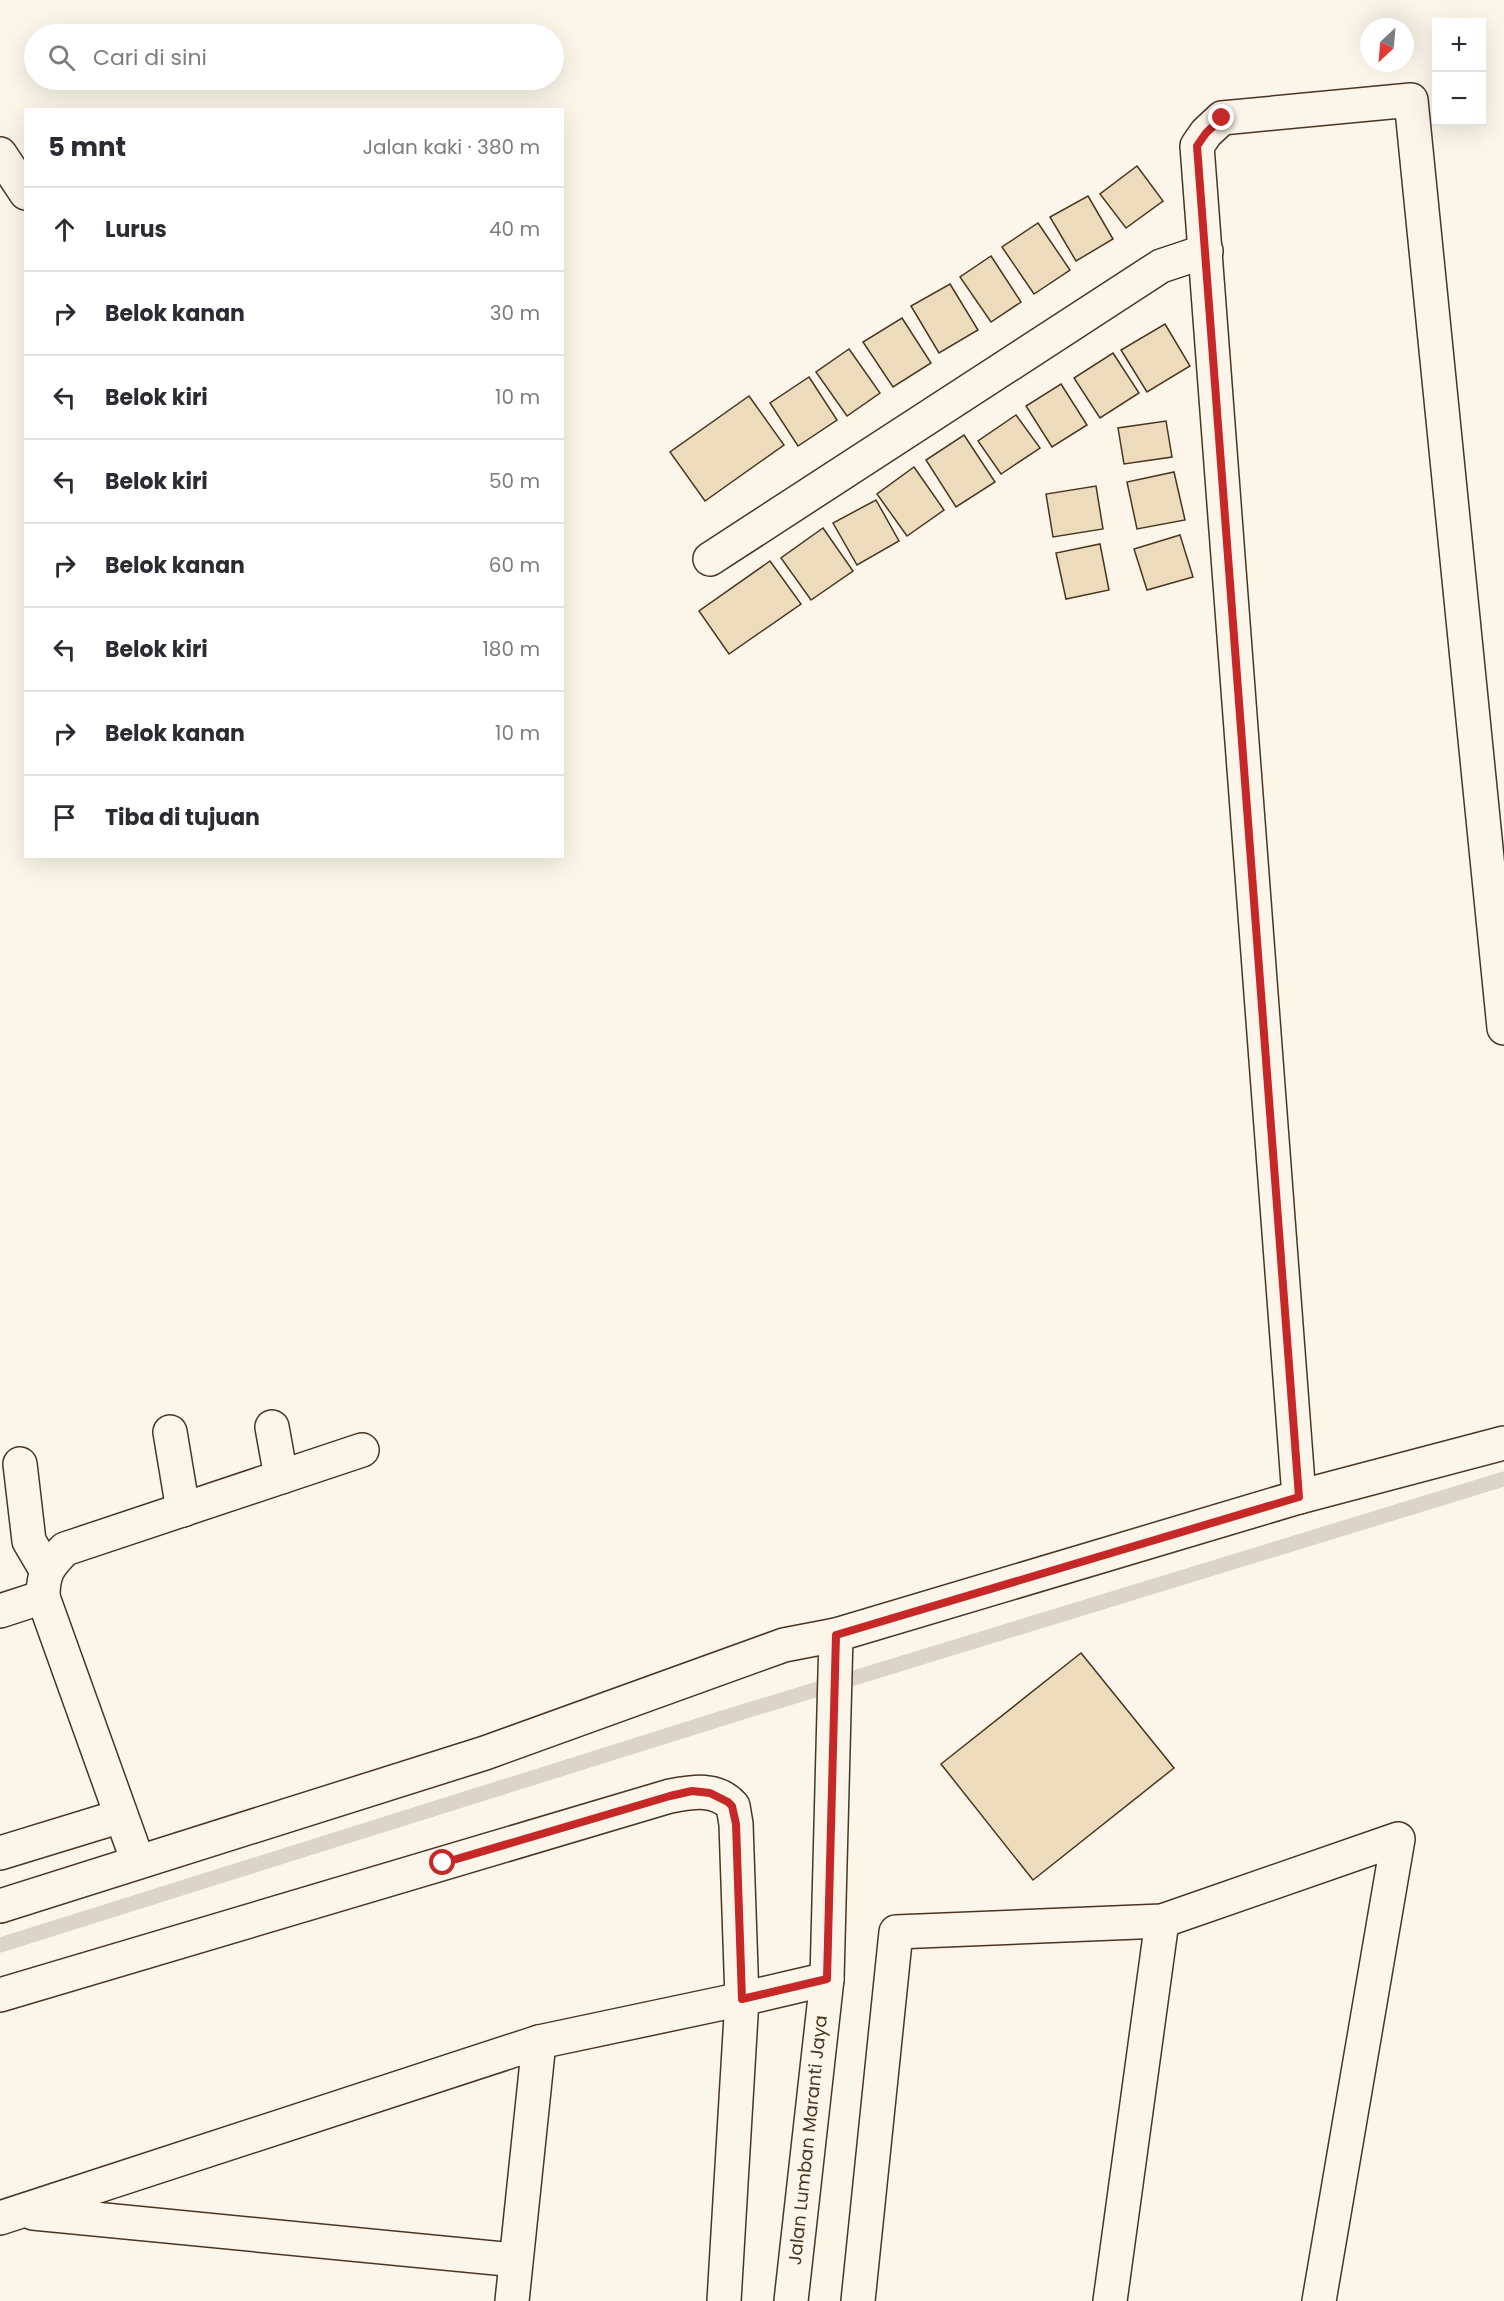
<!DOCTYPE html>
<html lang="id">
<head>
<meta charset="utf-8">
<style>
	:root { --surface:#fff; --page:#f2f2f3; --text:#2b2b33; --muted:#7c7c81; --line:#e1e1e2 }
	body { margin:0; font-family:Poppins,sans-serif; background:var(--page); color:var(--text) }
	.controls { position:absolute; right:18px; top:18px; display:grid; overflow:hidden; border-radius:0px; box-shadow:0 6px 24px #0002 }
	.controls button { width:54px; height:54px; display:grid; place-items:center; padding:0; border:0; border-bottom:2px solid var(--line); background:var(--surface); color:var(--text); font:30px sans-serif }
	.compass { position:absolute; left:1360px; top:18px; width:54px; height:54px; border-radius:50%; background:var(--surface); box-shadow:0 6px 24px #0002; rotate:206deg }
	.stop { position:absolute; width:18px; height:18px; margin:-14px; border:4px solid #c62828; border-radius:50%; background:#fff }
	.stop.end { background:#c62828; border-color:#fff; box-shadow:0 2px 6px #0008 }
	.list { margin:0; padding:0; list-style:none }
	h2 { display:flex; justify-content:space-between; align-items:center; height:78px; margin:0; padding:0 24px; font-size:26px }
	h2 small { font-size:20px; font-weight:400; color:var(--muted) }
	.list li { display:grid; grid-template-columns:39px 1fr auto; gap:18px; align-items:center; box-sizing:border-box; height:84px; padding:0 24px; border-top:2px solid var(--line) }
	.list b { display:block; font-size:22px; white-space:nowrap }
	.list em { font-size:20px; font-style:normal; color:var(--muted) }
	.icon { flex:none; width:33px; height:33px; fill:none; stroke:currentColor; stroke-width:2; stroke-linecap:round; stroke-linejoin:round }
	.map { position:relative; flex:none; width:1504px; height:2301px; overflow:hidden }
	.search { position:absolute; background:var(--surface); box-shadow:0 6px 24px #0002; left:24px; top:24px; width:540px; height:66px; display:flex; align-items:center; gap:15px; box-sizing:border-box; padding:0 21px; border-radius:33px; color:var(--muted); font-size:22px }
	.panel { position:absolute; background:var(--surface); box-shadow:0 6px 24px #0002; left:24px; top:108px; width:540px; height:750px; border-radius:0px }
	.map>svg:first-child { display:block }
</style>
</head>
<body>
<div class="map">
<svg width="1504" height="2301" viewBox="0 0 1504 2301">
	<rect width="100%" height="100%" fill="#fbf6e9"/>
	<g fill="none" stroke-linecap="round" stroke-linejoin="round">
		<path stroke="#dcd4c6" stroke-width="15" d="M0 1945 723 1718 1504 1479"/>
	</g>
	<g fill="#ecdcbc" stroke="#4a3520" stroke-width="1.5">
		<path d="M1137 166 1163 201 1126 228 1100 194Z"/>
		<path d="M1088 196 1113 239 1076 261 1050 217Z"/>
		<path d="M1038 223 1070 270 1034 294 1002 247Z"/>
		<path d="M991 256 1021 302 991 322 960 277Z"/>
		<path d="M950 284 978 330 939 353 911 306Z"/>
		<path d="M902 318 931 363 893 387 863 342Z"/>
		<path d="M1165 324 1190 366 1147 392 1121 350Z"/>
		<path d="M849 349 880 393 847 416 816 372Z"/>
		<path d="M1113 353 1139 393 1100 418 1074 378Z"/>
		<path d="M809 377 837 420 798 446 770 403Z"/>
		<path d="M1061 384 1087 425 1052 447 1026 406Z"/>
		<path d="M749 396 784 445 705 501 670 452Z"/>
		<path d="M1016 415 1040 448 1001 474 978 441Z"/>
		<path d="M1166 421 1172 457 1124 464 1118 428Z"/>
		<path d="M964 435 995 482 956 507 926 460Z"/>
		<path d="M914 467 944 510 907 536 877 494Z"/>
		<path d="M1174 472 1185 520 1137 529 1127 482Z"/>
		<path d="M1096 486 1103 529 1053 537 1046 494Z"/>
		<path d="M876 500 899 541 857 565 833 523Z"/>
		<path d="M823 528 853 571 811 600 781 558Z"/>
		<path d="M1180 535 1193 577 1147 590 1134 549Z"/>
		<path d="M1100 544 1109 590 1066 599 1056 553Z"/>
		<path d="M770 561 801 604 729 654 699 611Z"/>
		<path d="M1081 1653 1174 1768 1033 1880 941 1764Z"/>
	</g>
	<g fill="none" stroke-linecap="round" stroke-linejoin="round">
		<g stroke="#4a3520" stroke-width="36">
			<g id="street">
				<path d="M0 154 26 193"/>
				<path d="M710 559 1161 266 1206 251"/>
				<path d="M272 1427 281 1477"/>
				<path d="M170 1432 183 1510"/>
				<path d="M20 1464 29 1541 46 1570"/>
				<path d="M1299 1497 1197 146 1206 133 1222 118 1411 100 1504 1028"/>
				<path d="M0 1611 43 1597"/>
				<path d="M0 1853 121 1816"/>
				<path d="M138 1862 43 1597C43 1573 48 1566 65 1549L362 1450"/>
				<path d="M0 1906 485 1753 784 1645 836 1635 1299 1497 1504 1443"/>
				<path d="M0 1995 670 1796C692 1792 716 1787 733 1806L736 1824 742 1999 539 2042 0 2218"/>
				<path d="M33 2213 515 2260"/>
				<path d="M512 2301 539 2042"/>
				<path d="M724 2301 742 1999 827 1979"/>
				<path d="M791 2301 827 1979 836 1635"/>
				<path d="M858 2301 896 1932 1162 1921 1398 1839 1319 2301"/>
				<path d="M1110 2301 1162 1921"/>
			</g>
		</g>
		<use href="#street" stroke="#fbf6e9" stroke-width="33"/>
	</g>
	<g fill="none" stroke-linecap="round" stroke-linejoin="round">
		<path stroke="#c62828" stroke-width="8" d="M443 1863 670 1796 692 1791 710 1793 728 1802 732 1806 736 1824 742 1999 827 1979 836 1635 1299 1497 1197 146 1206 133 1222 118"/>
	</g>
	<g text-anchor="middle" stroke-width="4.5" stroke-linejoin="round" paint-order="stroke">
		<g font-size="18" fill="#4a3520" stroke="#fbf6e9">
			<text transform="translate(808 2140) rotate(-84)" y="6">Jalan Lumban Maranti Jaya</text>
		</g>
	</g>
</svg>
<div class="controls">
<button>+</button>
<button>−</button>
</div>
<svg class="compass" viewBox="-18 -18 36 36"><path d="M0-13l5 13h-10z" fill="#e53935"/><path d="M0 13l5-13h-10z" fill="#7c7c81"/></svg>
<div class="stop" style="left:443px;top:1863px"></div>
<div class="stop end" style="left:1222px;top:118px"></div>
<div class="search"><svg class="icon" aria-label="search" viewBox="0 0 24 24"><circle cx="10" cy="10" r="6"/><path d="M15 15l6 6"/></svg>Cari di sini</div>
<section class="panel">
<h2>5 mnt<small>Jalan kaki · 380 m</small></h2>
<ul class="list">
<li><svg class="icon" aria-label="ahead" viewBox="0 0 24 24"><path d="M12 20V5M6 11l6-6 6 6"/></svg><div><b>Lurus</b></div><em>40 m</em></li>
<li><svg class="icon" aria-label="right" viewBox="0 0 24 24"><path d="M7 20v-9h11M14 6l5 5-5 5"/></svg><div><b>Belok kanan</b></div><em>30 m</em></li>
<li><svg class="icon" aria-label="left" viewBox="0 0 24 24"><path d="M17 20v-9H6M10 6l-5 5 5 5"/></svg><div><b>Belok kiri</b></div><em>10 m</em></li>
<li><svg class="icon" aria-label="left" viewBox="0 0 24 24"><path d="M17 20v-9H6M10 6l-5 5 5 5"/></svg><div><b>Belok kiri</b></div><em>50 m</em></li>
<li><svg class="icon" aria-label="right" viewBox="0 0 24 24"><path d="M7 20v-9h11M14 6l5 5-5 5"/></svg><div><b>Belok kanan</b></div><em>60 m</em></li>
<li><svg class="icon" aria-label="left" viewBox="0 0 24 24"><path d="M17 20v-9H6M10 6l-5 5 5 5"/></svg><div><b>Belok kiri</b></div><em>180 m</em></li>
<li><svg class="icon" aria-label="right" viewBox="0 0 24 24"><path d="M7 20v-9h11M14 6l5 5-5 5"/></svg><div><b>Belok kanan</b></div><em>10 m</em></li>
<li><svg class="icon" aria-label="arrive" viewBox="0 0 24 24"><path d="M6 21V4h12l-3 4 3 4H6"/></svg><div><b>Tiba di tujuan</b></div></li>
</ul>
</section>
</div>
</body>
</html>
